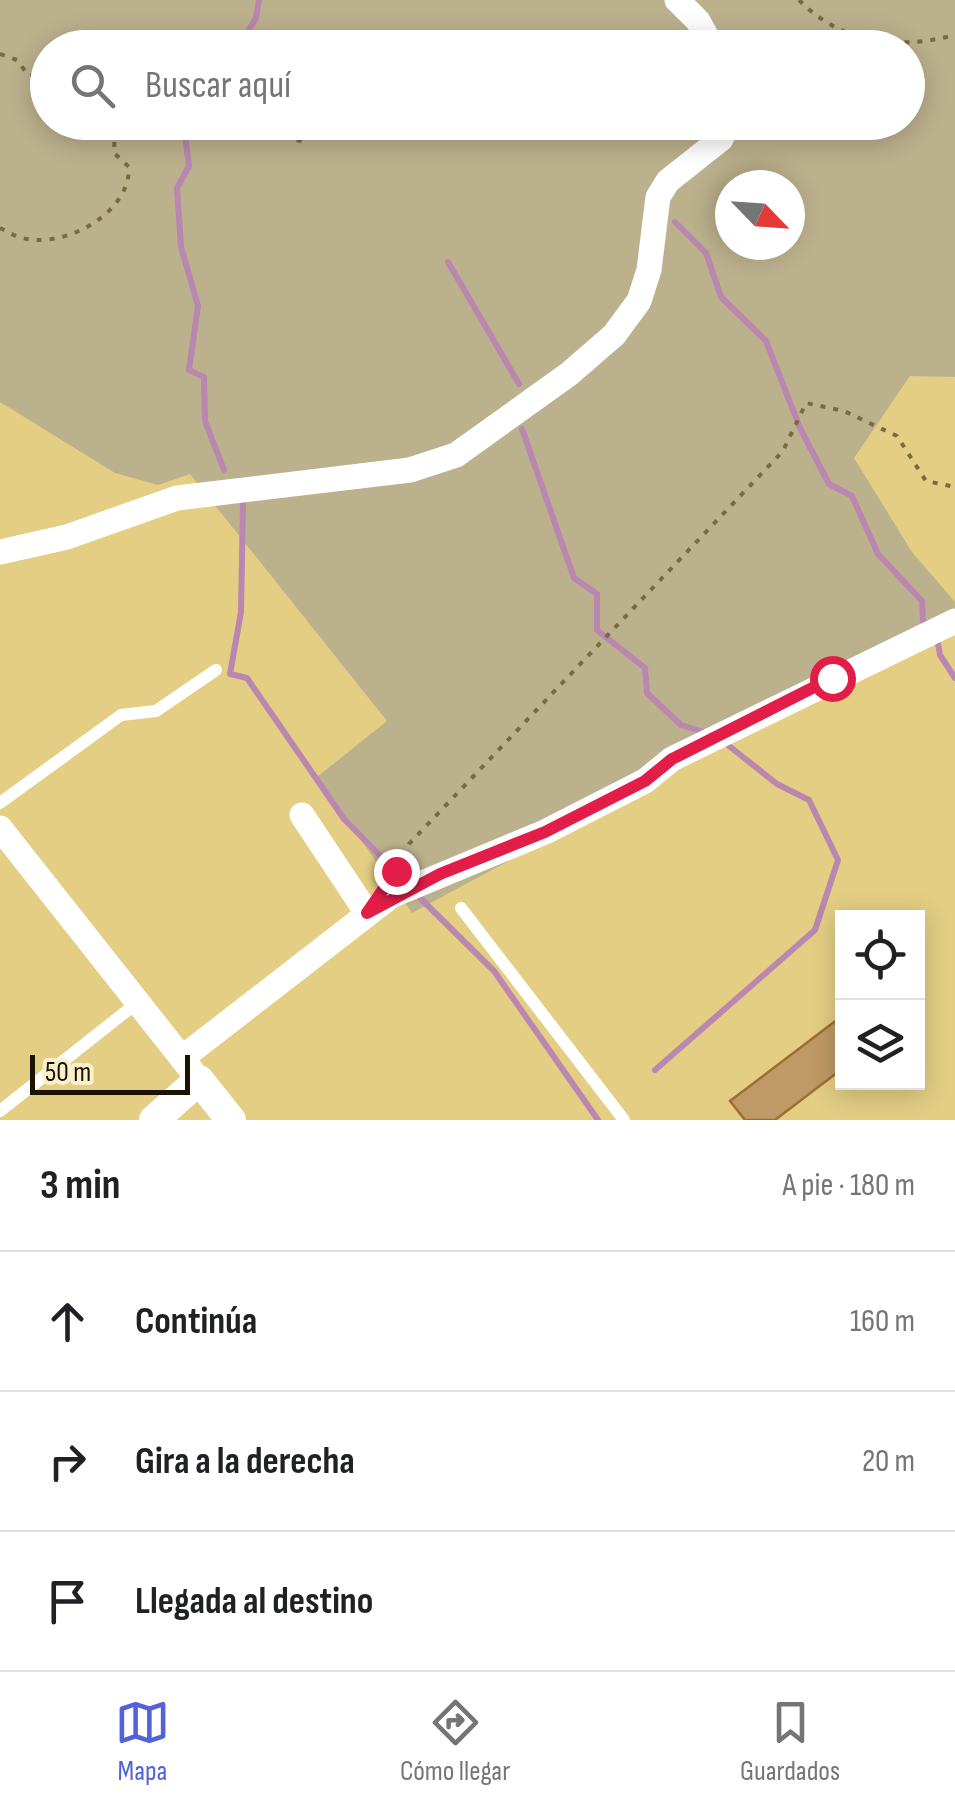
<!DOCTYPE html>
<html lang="es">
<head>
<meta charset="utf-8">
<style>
	:root { --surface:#fff; --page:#f6f6f6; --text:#202124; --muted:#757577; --line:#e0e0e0; --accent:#5362d8 }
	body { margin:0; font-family:"Sofia Sans Condensed",sans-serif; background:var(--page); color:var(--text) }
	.controls { position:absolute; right:30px; bottom:30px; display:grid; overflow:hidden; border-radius:0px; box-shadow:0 5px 25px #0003 }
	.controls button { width:90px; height:90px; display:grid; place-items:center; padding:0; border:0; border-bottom:2px solid var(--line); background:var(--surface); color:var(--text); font:50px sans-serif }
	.compass { position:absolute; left:715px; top:170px; width:90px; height:90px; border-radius:50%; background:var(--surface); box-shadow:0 5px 25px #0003; rotate:115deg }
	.scale { position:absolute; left:30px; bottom:25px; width:160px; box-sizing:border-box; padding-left:10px; border:5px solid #1a1300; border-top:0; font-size:28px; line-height:35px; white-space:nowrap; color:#1a1300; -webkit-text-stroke:8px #faf0cc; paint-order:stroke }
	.stop { position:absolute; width:30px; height:30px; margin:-22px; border:8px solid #e11d48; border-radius:50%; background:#fff }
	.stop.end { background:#e11d48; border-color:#fff; box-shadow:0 2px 10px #0008 }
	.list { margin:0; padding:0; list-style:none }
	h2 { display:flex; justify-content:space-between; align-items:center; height:130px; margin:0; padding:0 40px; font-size:42px }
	h2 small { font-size:32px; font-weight:400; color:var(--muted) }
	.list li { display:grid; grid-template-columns:65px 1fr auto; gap:30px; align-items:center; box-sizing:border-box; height:140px; padding:0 40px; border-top:2px solid var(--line) }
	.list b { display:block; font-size:38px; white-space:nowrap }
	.list em { font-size:32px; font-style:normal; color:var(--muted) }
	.icon { flex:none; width:55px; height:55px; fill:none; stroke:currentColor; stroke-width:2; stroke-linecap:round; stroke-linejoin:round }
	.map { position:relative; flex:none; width:955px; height:1120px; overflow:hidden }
	.search { position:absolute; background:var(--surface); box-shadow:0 5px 25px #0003; left:30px; right:30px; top:30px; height:110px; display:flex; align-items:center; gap:25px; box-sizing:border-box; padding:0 35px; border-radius:55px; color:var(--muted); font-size:38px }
	.sheet { height:550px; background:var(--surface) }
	nav { display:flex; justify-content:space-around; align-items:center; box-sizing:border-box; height:140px; border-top:2px solid var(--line); background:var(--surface); font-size:28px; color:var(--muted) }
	nav a { display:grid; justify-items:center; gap:5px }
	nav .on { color:var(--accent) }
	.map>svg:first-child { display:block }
</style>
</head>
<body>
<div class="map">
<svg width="955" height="1120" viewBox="0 0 955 1120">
	<rect width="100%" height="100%" fill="#e4ce84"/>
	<path fill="#bcb18d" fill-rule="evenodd" d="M0 0H955V377L910 376 854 458 912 552 955 602V621L412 913 317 777 387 721 190 474 158 485 115 473 0 402ZM48 48H908V122H48ZM730 185H790V245H730Z"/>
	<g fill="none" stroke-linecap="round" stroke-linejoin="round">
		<g stroke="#b987af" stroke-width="6">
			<path d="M238 48 256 18 259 0"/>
			<path d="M185 135 189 166 177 188 181 247 198 306 189 370 204 377 205 421 224 470"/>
			<path d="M675 222 706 253 721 297 766 341 800 428 829 484 852 496 878 554 922 601 923 621 928 624"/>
			<path d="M448 262 519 384"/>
			<path d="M522 429 574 578 597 594V630L645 668 647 693 681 725 704 732"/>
			<path d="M243 503 241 612 230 674 247 678 344 819 406 882"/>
			<path d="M937 638 940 655 955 678"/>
			<path d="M414 892 494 971 598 1120"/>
			<path d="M655 1070 815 930 838 860 809 800 777 784 724 742"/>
		</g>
	</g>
	<path fill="#bf9966" stroke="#9b6f30" stroke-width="2.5" d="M842 1016V1069L775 1120H745L730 1101Z"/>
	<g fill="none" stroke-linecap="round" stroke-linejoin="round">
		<g stroke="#796b3e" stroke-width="4" stroke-dasharray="5 8" stroke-linecap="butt">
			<path d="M799 0C842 44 897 50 955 35"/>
			<path d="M0 54 17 60 28 75 48 74"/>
			<path d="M248 122 303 142 333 122"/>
			<path d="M0 228C7 231 14 236 22 238 64 249 130 214 129 167L114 153 115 122"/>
			<path d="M398 868 409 844 783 451 806 403 844 411 897 436 926 481 955 487"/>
		</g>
		<g stroke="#fff" stroke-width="12">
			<path d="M0 803 121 715 156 711 216 670"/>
			<path d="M461 908 624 1120"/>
			<path d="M0 1111 138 1002"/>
		</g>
		<g stroke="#fff" stroke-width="25">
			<path d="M677 0 698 21 713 48"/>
			<path d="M0 552 67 537 177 498 410 470 456 455 569 374 614 335 639 301 649 270 658 197 668 181 721 139 729 122"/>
			<path d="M302 815 367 913"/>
			<path d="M0 828 192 1071"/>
			<path d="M182 1058 391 896 545 832 645 781 672 759 955 621"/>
		</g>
		<path stroke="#fff" stroke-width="30" d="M154 1120 199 1080 231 1120"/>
	</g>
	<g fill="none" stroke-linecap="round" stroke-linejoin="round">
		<path stroke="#e11d48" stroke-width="12" d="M396 871 367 913 440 874 545 832 645 781 672 759 832 678"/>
	</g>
</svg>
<div class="controls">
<button><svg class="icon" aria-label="locate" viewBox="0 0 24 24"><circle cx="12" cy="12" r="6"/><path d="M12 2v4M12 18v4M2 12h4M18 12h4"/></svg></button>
<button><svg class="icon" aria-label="layers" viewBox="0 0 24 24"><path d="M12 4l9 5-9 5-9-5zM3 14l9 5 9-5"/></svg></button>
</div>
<svg class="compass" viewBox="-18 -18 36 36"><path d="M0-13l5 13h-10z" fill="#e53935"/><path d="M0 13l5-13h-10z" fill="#757577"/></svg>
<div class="scale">50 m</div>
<div class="stop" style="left:832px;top:678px"></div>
<div class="stop end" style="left:396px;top:871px"></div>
<div class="search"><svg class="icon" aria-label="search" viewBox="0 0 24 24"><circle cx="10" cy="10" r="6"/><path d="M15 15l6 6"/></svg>Buscar aquí</div>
</div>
<section class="sheet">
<h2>3 min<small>A pie · 180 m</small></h2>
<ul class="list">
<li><svg class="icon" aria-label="ahead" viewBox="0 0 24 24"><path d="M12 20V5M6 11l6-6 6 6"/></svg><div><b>Continúa</b></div><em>160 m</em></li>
<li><svg class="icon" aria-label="right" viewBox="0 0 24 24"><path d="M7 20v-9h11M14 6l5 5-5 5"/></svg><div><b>Gira a la derecha</b></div><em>20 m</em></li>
<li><svg class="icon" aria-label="arrive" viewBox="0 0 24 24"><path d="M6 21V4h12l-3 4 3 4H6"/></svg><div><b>Llegada al destino</b></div></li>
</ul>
</section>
<nav>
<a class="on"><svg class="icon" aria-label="map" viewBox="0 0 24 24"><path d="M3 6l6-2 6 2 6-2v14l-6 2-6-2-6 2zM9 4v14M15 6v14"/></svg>Mapa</a>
<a><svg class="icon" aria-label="directions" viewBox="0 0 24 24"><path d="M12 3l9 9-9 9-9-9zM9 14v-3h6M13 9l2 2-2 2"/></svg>Cómo llegar</a>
<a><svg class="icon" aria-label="saved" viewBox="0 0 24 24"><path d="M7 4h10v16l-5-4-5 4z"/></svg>Guardados</a>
</nav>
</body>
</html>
